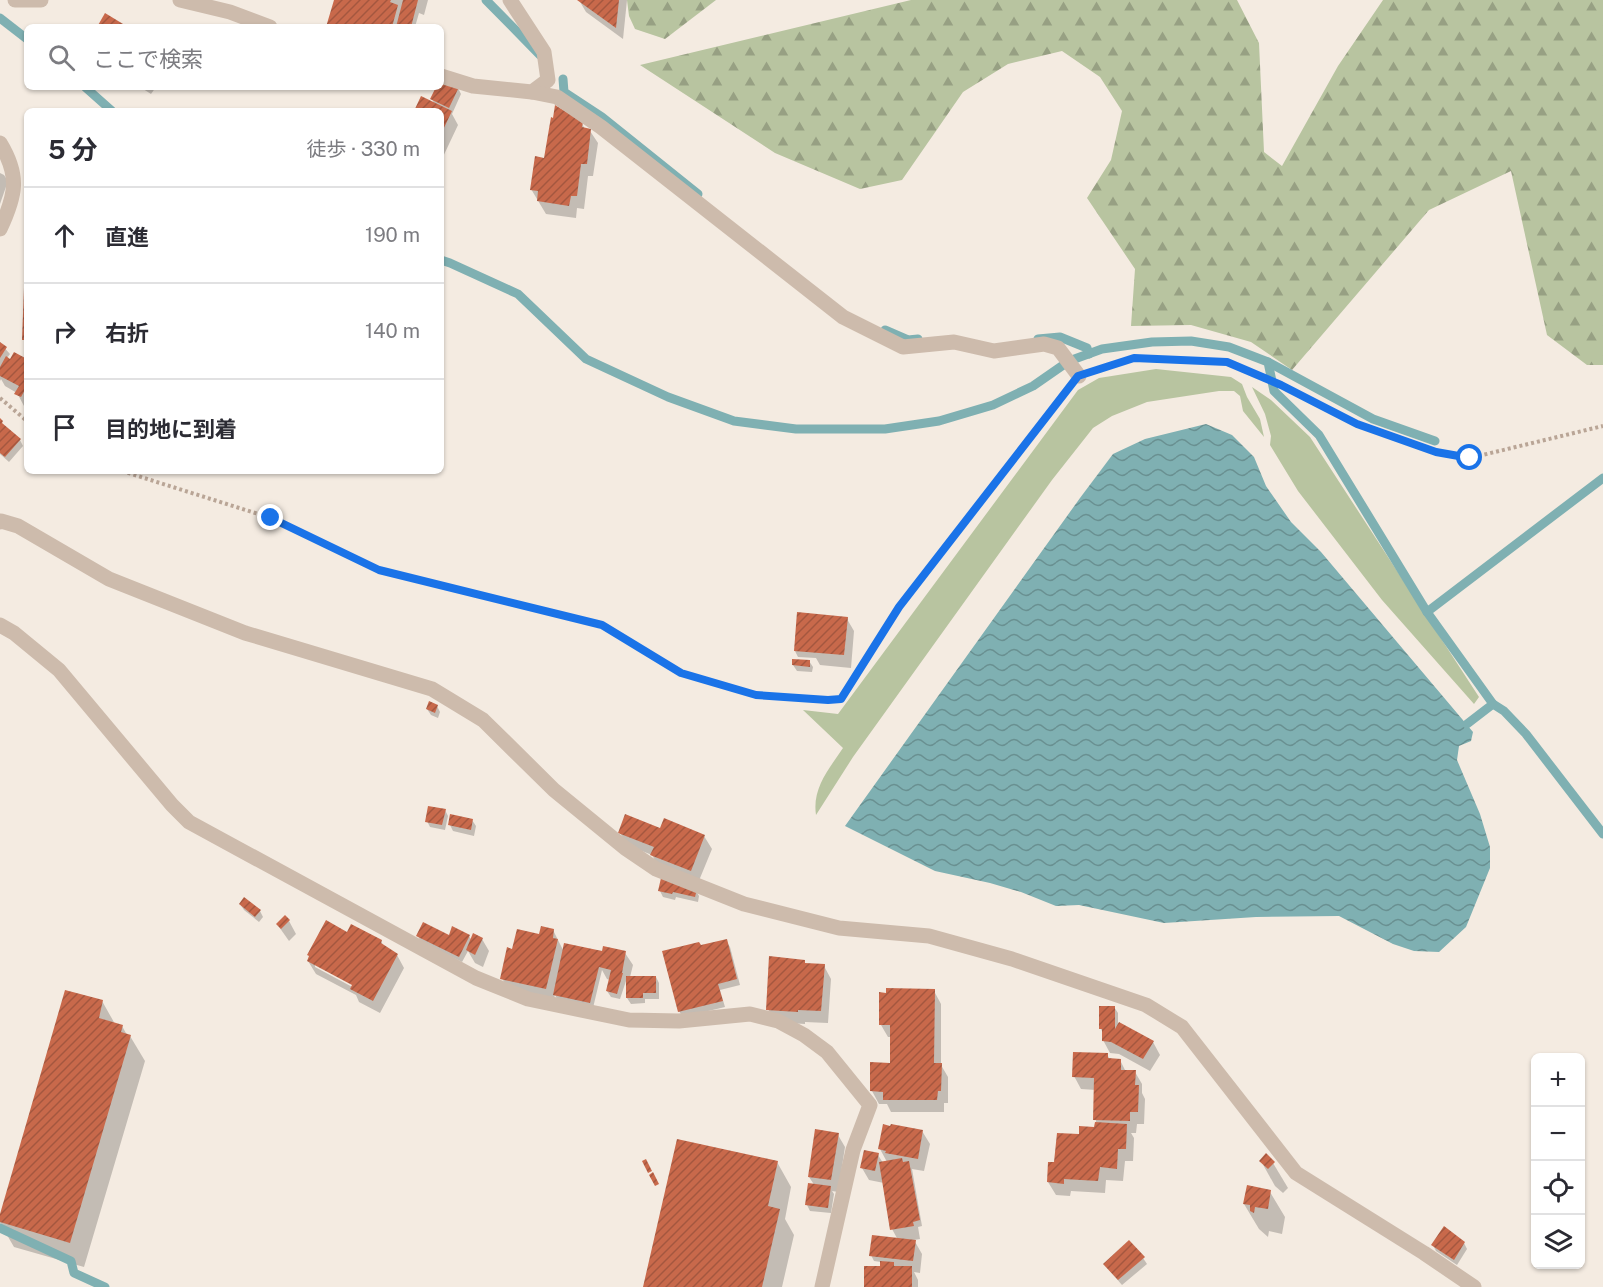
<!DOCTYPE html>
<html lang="ja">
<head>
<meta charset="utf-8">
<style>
	:root { --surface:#fff; --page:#f7f7f7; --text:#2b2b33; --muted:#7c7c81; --line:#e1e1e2 }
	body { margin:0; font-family:"Public Sans","Noto Sans JP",sans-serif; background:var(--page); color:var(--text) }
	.controls { position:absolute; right:18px; bottom:18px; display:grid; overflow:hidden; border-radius:9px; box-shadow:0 2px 4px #0004 }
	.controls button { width:54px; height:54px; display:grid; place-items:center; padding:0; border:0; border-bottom:2px solid var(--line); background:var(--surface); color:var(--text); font:30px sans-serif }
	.stop { position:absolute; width:18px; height:18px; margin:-14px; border:4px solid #1a73e8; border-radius:50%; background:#fff }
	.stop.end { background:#1a73e8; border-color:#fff; box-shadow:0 2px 6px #0008 }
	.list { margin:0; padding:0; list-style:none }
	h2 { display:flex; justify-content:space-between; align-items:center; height:78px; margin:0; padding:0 24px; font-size:26px }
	h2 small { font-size:20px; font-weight:400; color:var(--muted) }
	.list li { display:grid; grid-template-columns:39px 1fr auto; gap:18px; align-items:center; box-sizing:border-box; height:96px; padding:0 24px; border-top:2px solid var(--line) }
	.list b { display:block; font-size:22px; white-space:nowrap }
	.list em { font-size:20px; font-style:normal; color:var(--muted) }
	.icon { flex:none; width:33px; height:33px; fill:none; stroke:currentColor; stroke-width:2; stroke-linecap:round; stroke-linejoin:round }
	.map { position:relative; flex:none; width:1603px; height:1287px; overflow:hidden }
	.search { position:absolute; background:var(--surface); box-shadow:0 2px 4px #0004; left:24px; top:24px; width:420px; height:66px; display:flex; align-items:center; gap:15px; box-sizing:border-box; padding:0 21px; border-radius:9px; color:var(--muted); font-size:22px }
	.panel { position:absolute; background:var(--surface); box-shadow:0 2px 4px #0004; left:24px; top:108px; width:420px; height:366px; border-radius:9px }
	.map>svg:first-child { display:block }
</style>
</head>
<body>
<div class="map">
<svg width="1603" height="1287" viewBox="0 0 1603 1287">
	<defs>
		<pattern id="forest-firs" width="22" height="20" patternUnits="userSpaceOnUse" patternTransform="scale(1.5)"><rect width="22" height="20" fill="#b8c4a0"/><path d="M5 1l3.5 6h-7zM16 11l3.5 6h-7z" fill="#97a083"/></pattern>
		<pattern id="water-waves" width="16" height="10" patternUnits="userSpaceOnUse" patternTransform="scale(1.5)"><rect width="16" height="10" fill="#7fb0b2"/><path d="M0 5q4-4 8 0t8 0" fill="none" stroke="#699091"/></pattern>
		<pattern id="building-hatch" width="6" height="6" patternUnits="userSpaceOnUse" patternTransform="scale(1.5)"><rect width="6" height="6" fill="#c8694b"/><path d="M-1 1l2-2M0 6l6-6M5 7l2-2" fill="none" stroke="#a4573f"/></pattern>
	</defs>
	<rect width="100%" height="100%" fill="#f4ebe1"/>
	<g fill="#b8c4a0">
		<path d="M1156 369 1231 377 1242 384 1247 397 1260 419 1264 437 1243 411 1240 396 1234 391H1219L1147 402 1112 416 1093 428 1052 480 853 757 816 815C812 788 829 769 843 748L803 710 838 714 1078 390 1099 378Z"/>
		<path d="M1252 387 1271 400 1310 437 1479 697 1474 704 1382 600 1298 491 1270 445 1271 436 1265 414Z"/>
	</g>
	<g fill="url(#forest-firs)">
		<path d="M627 0H716L665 39 635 29 629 16Z"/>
		<path d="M911 0H1237L1259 43 1264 152 1282 166 1338 66 1383 0H1603V365H1587L1547 335 1511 171 1429 210 1292 370 1251 342 1191 325 1131 326 1135 269 1087 198 1111 160 1122 111 1100 77 1062 51 1008 64 963 92 902 180 860 189 775 153 640 65Z"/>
	</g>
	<path fill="url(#water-waves)" d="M1206 424 1232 435 1254 457 1266 486 1291 522 1321 552 1473 732 1471 741 1459 746 1457 760 1480 814 1490 847V868L1466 927 1439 952 1414 951 1393 944 1339 916 1256 917 1164 923 1079 905 1056 906 1021 892 990 883 935 871 845 826 1080 498 1113 454 1145 439Z"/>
	<g fill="#0003" fill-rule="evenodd">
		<path d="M335 0H428L424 15 419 13 415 27H328Z"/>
		<path d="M579 0H627L623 39 586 12Z"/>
		<path d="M140 87H156L151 94Z"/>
		<path d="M438 87 458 88 461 94 452 114 458 125 441 161V111H415L435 105 432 99Z"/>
		<path d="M582 123 585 130 590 131 598 143 593 176H588L584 209 577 208 576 218 546 214 531 189 546 159Z"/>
		<path d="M0 173 4 175 8 181 0 204Z"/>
		<path d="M0 343 10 354 7 358 11 361H27V408L24 406 17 393 5 386 1 379 0 381Z"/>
		<path d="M0 422 20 440 23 446 9 462 0 454Z"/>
		<path d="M798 614 847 619 854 631 851 668 820 665 816 658 798 657 795 651Z"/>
		<path d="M809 661 813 667 812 672 797 671 793 665Z"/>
		<path d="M437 706 440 712 438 718 431 715 427 709Z"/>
		<path d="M445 810 448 816 445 830 430 827 427 821Z"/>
		<path d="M472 820 476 826 474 836 453 831 450 825Z"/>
		<path d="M661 830 704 836 712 849 698 883 659 867 652 855 627 845 620 833Z"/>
		<path d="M660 891H696L699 896 698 902 676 897 675 900 663 897Z"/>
		<path d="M240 904 260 911 263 917 259 922 244 910Z"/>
		<path d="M289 921 296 934 289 941 277 924Z"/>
		<path d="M553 930 564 952 592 950 625 953 633 965 630 977H656L659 983V999H645V1003L631 1004 627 998V978L620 999 611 997 607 991 610 980 607 979 602 970 593 1008H562L555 995 553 1001 509 991 502 978 513 950Z"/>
		<path d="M348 934 381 941 384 947 397 955 404 968 380 1013 359 1002 356 995 316 974 308 961ZM315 964 359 988 358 990 315 967Z"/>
		<path d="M418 936H469L472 941 482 939 489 951 483 967 475 963 468 951 462 962 421 942Z"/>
		<path d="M726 941 730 947 740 985 720 990 725 1007 683 1017 679 1011 700 947Z"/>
		<path d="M804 961 806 965 824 966 831 979 828 1023 805 1022V1024L775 1022 768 1009Z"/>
		<path d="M934 991 941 1004V1065L948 1077V1103H944V1112H891L887 1104H879L872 1091 892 1064V1037H888L881 1025Z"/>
		<path d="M102 1001 115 1024 122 1026 127 1035 130 1036 145 1061 84 1267 14 1247 0 1223V1219Z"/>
		<path d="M1114 1007 1118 1013V1028L1153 1042 1160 1055 1150 1071 1119 1054 1110 1053 1103 1040V1033L1101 1029Z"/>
		<path d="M1107 1054 1110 1060H1120L1126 1072H1135L1142 1084V1093L1145 1099 1144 1124H1137L1136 1133H1131L1134 1138 1133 1161H1125L1123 1181 1106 1180 1105 1193 1071 1191 1070 1196 1056 1195 1048 1182 1056 1164 1080 1136 1096 1129V1090L1081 1089 1074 1076Z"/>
		<path d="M922 1131 930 1144 924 1171 912 1169 922 1226 918 1227 920 1239 914 1240 922 1254 920 1273 914 1272 918 1280V1287H866L881 1267V1262L874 1261 871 1255 898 1240 892 1229 884 1183 869 1180 862 1168 878 1155 883 1163 887 1162 880 1149Z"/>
		<path d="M838 1135 845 1147 838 1192 832 1191 834 1194 831 1213 810 1211 807 1205 815 1186 809 1177Z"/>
		<path d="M1261 1161 1273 1163 1288 1188 1283 1193 1275 1186Z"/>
		<path d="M777 1162 791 1187 785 1219 794 1235 782 1287H645Z"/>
		<path d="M1270 1192 1285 1217 1282 1234 1269 1231 1268 1237 1259 1229 1244 1204Z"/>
		<path d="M1464 1243 1467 1249 1457 1265 1436 1251 1433 1245Z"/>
		<path d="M1143 1258 1147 1264 1122 1285 1109 1270Z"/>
	</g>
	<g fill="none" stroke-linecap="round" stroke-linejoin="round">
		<g stroke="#7fb0b2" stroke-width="9">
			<path d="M486 0 540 55"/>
			<path d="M0 18 27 39"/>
			<path d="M563 79 564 92 602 117 698 194"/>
			<path d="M85 87 112 111"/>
			<path d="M441 260 450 263 518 294 586 359 668 397 734 421 796 429H885L939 421 993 405 1033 386 1069 361 1102 349 1152 342 1191 341 1229 347 1268 362 1274 391 1319 435 1427 612 1493 704 1467 724"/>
			<path d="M885 330 908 340 918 339"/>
			<path d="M1038 339 1060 337 1087 348 1089 354"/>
			<path d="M1268 362 1373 419 1435 441"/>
			<path d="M1427 612 1603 478"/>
			<path d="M1493 704 1504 711 1526 734 1603 834"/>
			<path d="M0 1228 71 1261 74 1273 105 1287"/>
		</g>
	</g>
	<g fill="url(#building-hatch)">
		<path d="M334 0H391L390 2 398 5 392 27H326Z"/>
		<path d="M403 0H418L411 27H396Z"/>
		<path d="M577 0H619L616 28Z"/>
		<path d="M105 13 128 27H97Z"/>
		<path d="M441 79 459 87 449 108 430 99 436 87H441Z"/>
		<path d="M421 96 452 111 441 134V111H414Z"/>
		<path d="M555 105 583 122 582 127 591 129 587 164H581L577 196H571L569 206 537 201 538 191 530 190 535 156 544 158 551 117 553 118Z"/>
		<path d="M24 288H27V340H22Z"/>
		<path d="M0 342 7 347 0 358Z"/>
		<path d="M14 352 27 359V386L21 397 14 394 19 386 0 376V367L6 356 10 359Z"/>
		<path d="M0 418 3 421 2 423 21 439 5 457 0 453Z"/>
		<path d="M797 612 848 617 844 655 794 651Z"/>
		<path d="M792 659 810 660V667L792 665Z"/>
		<path d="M429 701 438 705 435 713 426 709Z"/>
		<path d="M428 806 446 809 442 825 425 822Z"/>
		<path d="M450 814 473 819 471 830 448 825Z"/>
		<path d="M625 814 660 828 664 818 705 835 691 871 650 855 654 847 618 833Z"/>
		<path d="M661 878 697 889 695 897 673 892 672 894 658 891Z"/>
		<path d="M244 897 261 910 255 917 239 904Z"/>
		<path d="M285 915 290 920 281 929 276 924Z"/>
		<path d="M326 920 347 932 351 924 382 940 381 943 398 954 373 1001 350 989 352 985 307 961 309 956 307 955Z"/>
		<path d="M423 922 449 935 452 926 470 935 459 957 416 936Z"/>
		<path d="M541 926 554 929 553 938 558 939 546 989 500 979 507 947 512 949 517 929 539 934Z"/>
		<path d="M473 933 483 938 475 955 466 950Z"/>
		<path d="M727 939 737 979 718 984 723 1001 678 1012 662 951 699 942 701 945Z"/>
		<path d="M564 943 602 951 603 946 626 951 622 973H623L617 994 606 991 611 970 599 967 590 1003 553 995Z"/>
		<path d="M769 956 805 960V963L825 964 821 1011 798 1010V1012L766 1010Z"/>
		<path d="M626 976H656V993H643V998H626Z"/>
		<path d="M886 988 935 989 934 1063H942L941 1091H938L937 1100H883V1092L870 1091V1062L890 1063V1025H879V992L886 993Z"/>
		<path d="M65 990 103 1000 99 1018 123 1025 121 1032 131 1035 70 1243 0 1222V1214Z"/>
		<path d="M1099 1006H1115V1029L1119 1022 1154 1041 1143 1059 1111 1042 1102 1041V1029H1099Z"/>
		<path d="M1073 1052 1108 1053V1058L1121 1059V1070H1136L1135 1085H1139L1138 1112H1130V1121L1093 1120 1094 1078 1072 1077Z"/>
		<path d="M1095 1122 1127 1124 1126 1149H1118L1117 1169 1100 1167 1098 1181 1064 1179V1184L1047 1182 1048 1162H1054L1057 1133 1079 1134V1126L1094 1127Z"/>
		<path d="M883 1124 890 1126 891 1124 923 1130 918 1159 885 1153 886 1151 878 1149Z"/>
		<path d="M815 1129 839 1133 831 1180 808 1177Z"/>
		<path d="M677 1139 778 1161 768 1206 780 1209 762 1287H643Z"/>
		<path d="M864 1150 879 1153 875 1171 860 1168Z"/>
		<path d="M1266 1153 1275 1162 1268 1169 1259 1161Z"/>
		<path d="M902 1158 903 1162 909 1161 920 1220 913 1222 914 1226 890 1230 879 1162Z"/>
		<path d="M646 1159 652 1171 648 1173 642 1161Z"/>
		<path d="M653 1172 659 1184 655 1186 649 1175Z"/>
		<path d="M808 1183 831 1186 828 1208 805 1205Z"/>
		<path d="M1247 1185 1271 1190 1268 1209 1255 1207 1254 1213 1250 1211V1205L1243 1204Z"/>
		<path d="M1444 1226 1465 1242 1454 1260 1431 1245Z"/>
		<path d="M872 1235 916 1240 913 1261 869 1256Z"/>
		<path d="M1129 1240 1145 1257 1118 1280 1103 1264Z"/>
		<path d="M880 1261 894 1262V1266H912V1287H864V1266H880Z"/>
	</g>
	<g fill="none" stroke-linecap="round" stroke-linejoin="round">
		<g stroke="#b9a596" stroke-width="4" stroke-dasharray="3 3" stroke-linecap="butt">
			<path d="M1098 369 1134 358 1227 362 1281 385 1357 424 1436 452 1470 458 1603 426"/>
			<path d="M0 398 27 421"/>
			<path d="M122 471 271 518 379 570 602 625 681 673 756 695 828 701 841 699 899 607 1066 391"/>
		</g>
		<g stroke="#cdbbac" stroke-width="15">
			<path d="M15 0H41"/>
			<path d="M180 0 230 12 270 27"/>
			<path d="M441 76 473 86 532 92 548 80 544 52 510 0"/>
			<path d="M532 92 557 97 601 127 843 317 903 347 954 342 994 351 1044 344 1058 348 1079 376"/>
			<path d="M0 143C20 176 16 195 0 229"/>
			<path d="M0 522 1 521 18 526 109 579 245 633 432 689 483 720 554 790 625 848 656 869 744 904 839 928 929 936 1012 959 1146 1005 1182 1027 1296 1173 1424 1253 1474 1287"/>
			<path d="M0 625 14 633 59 670 172 805 189 822 476 978 528 999 629 1020 679 1021 750 1014 778 1021 804 1035 827 1052 870 1105 853 1150 822 1287"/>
		</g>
	</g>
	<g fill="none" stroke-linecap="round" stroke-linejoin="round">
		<path stroke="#1a73e8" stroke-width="8" d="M271 518 379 570 602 625 681 673 756 695 828 700 841 699 899 607 1078 376 1134 358 1227 362 1281 385 1357 424 1436 452 1470 458"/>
	</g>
</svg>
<div class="controls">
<button>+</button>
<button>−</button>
<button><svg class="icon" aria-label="locate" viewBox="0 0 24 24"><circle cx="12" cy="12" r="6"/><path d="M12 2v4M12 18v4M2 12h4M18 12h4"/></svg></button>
<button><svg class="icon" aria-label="layers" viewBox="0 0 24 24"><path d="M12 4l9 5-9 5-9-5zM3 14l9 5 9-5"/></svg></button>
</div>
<div class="stop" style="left:1470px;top:458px"></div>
<div class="stop end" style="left:271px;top:518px"></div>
<div class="search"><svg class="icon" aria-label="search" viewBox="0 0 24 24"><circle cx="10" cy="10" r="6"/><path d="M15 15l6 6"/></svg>ここで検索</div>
<section class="panel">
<h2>5 分<small>徒歩 · 330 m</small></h2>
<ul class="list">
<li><svg class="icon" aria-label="ahead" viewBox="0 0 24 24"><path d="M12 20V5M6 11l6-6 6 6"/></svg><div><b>直進</b></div><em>190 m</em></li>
<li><svg class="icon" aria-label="right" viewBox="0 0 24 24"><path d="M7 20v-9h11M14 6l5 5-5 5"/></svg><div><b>右折</b></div><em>140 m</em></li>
<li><svg class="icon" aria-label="arrive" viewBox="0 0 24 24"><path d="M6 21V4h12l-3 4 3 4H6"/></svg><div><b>目的地に到着</b></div></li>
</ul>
</section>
</div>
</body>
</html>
